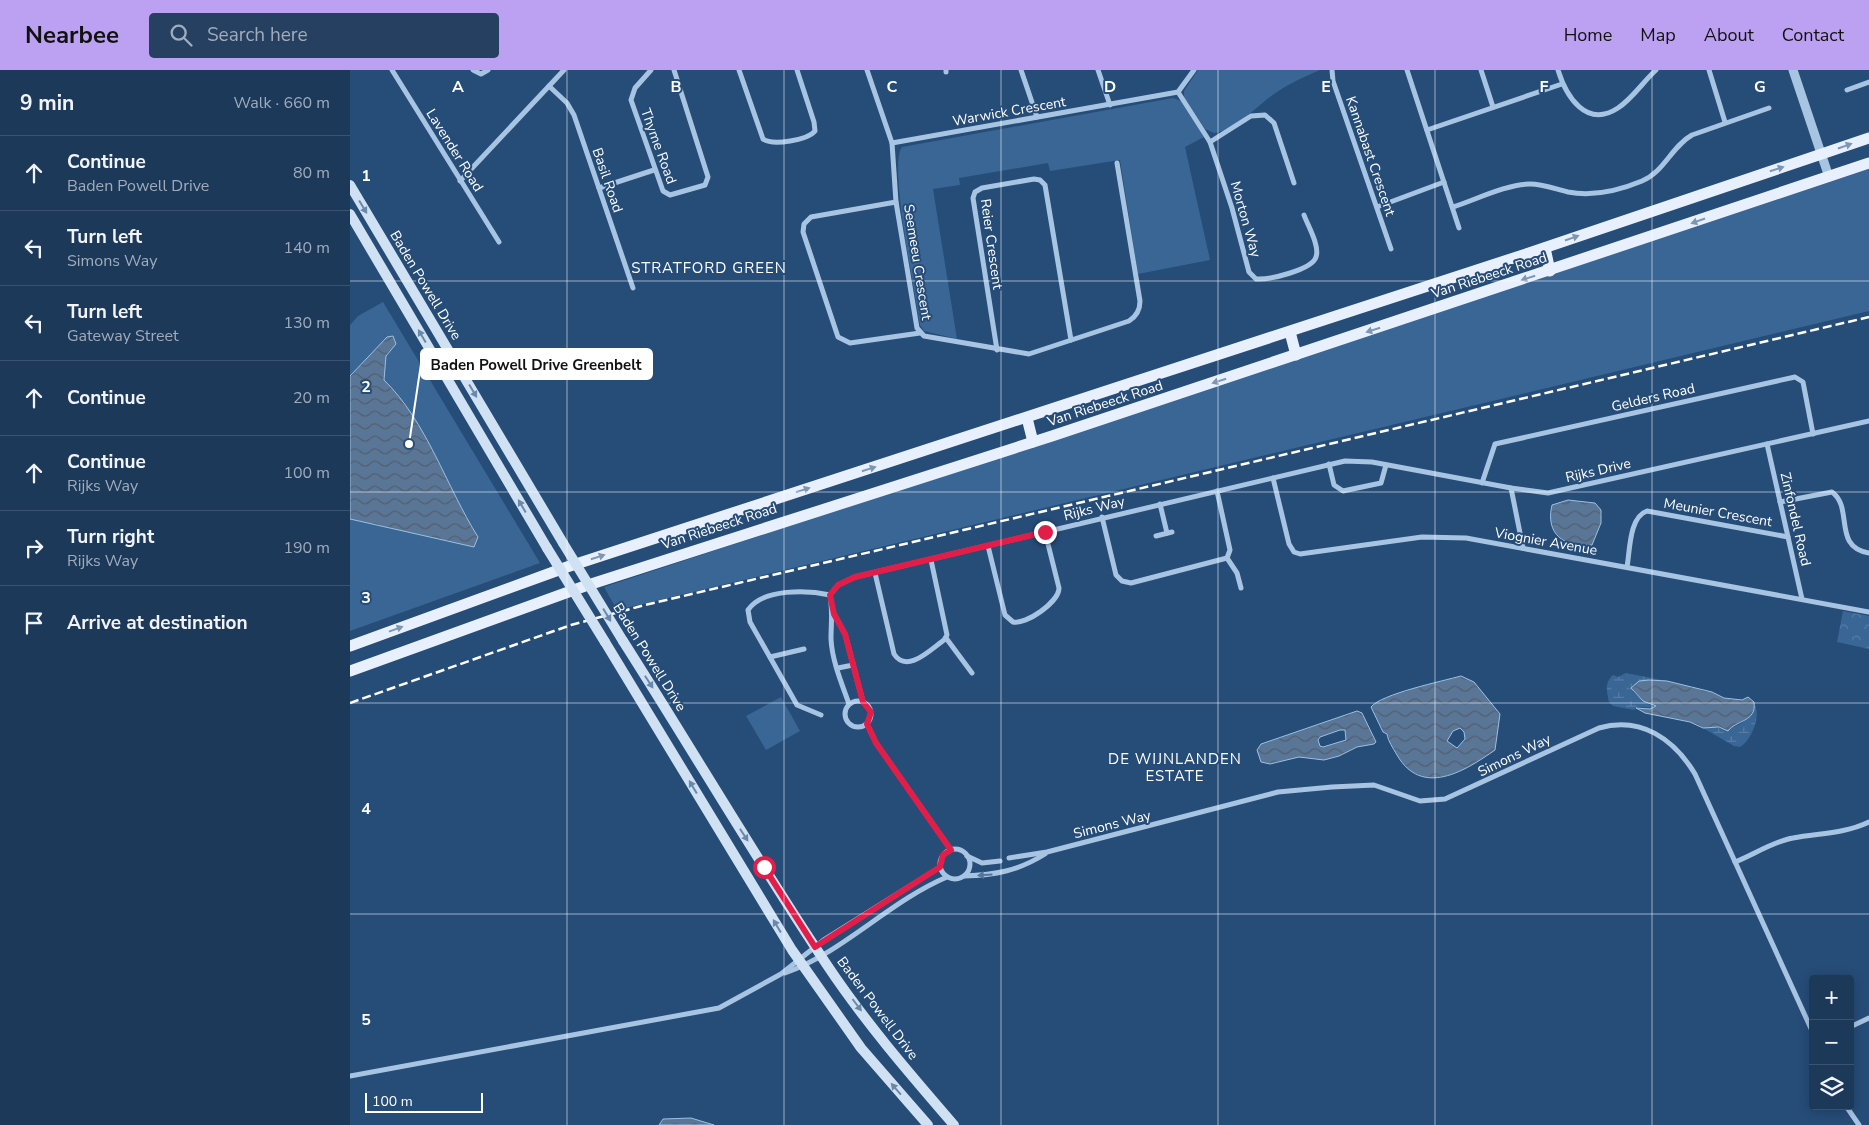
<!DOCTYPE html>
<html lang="en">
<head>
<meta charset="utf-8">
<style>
	:root { --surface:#1c395a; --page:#254060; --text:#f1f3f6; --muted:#a0acbb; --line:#3a5370; --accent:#bca0f2 }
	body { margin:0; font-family:"Nunito Sans",sans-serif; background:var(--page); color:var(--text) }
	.controls { position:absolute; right:15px; bottom:15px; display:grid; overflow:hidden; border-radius:5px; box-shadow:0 2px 12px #0003 }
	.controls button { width:45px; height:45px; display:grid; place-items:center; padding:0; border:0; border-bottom:1px solid var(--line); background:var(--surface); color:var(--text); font:25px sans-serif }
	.scale { position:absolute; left:15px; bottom:12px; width:118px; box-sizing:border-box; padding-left:5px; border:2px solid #fff; border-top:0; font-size:14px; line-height:18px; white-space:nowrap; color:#fff; -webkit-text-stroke:4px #264c78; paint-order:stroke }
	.stop { position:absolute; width:15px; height:15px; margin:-11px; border:4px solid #e11d48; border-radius:50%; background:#fff }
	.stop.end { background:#e11d48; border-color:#fff; box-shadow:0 1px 5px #0008 }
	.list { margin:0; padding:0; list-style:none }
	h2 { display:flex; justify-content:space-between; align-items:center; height:65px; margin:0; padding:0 20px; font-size:21px }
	h2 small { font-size:16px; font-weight:400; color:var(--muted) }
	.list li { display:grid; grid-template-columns:32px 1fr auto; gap:15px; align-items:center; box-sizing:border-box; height:75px; padding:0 20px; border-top:1px solid var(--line) }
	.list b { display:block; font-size:19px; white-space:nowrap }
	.list p { margin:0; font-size:16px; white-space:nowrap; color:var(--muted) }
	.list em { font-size:16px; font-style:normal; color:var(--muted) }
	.icon { flex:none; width:28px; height:28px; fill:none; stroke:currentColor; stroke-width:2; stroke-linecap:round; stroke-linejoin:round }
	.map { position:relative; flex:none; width:1519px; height:1055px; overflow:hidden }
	header { display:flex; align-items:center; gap:30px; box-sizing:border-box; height:70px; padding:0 25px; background:var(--accent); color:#111 }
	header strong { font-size:24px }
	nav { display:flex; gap:28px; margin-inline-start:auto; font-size:18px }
	.search { width:350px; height:45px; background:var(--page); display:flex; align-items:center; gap:12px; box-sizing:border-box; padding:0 18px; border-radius:5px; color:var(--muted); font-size:19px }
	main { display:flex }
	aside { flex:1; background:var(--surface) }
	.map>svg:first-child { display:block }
</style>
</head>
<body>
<header>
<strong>Nearbee</strong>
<div class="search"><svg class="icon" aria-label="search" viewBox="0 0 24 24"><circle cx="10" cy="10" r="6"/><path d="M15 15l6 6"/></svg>Search here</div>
<nav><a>Home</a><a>Map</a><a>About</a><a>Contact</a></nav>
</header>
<main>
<aside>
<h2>9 min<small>Walk · 660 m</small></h2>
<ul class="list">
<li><svg class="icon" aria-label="ahead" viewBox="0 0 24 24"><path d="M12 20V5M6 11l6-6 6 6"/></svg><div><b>Continue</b><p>Baden Powell Drive</p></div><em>80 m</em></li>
<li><svg class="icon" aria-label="left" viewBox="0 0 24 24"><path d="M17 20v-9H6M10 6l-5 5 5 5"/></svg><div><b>Turn left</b><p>Simons Way</p></div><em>140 m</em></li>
<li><svg class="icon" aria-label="left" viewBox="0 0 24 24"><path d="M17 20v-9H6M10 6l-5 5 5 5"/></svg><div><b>Turn left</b><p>Gateway Street</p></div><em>130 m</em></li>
<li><svg class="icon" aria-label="ahead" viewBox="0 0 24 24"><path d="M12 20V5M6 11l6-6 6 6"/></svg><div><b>Continue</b></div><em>20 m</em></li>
<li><svg class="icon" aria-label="ahead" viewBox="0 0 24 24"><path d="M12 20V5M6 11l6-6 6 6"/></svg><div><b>Continue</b><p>Rijks Way</p></div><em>100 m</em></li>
<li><svg class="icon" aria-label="right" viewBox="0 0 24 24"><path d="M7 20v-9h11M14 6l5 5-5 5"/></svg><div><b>Turn right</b><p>Rijks Way</p></div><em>190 m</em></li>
<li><svg class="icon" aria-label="arrive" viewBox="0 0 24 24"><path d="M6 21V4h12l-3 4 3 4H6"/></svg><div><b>Arrive at destination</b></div></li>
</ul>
</aside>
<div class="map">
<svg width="1519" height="1055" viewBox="0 0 1519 1055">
	<defs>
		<pattern id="wetland-marsh" width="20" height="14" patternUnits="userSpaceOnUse" patternTransform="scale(1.25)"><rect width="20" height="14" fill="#396695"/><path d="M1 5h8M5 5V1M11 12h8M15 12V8" fill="none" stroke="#577da5"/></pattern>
		<pattern id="park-crowns" width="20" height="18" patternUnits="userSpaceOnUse" patternTransform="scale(1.25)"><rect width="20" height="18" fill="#396695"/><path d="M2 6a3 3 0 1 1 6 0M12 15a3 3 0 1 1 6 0" fill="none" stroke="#577da5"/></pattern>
		<pattern id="water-waves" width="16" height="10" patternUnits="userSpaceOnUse" patternTransform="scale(1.25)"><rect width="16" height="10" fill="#5a7697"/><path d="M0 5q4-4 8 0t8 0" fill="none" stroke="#525f6e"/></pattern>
	</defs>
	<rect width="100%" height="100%" fill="#264c78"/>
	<g fill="#396695">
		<path d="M848 0H970C951 8 932 17 916 30 903 41 881 61 864 63L855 59 834 27V21Z"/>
		<path d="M823 28 831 31 854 67 835 77 860 190 788 204 770 90 700 101 698 93 609 108 610 115 583 119 607 269 574 261 570 255C566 226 538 94 552 77Z"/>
		<path d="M1519 99V241L267 540 254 517Z"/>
		<path d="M33 232 190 493 0 561V255L8 246Z"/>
		<path d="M431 627 450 661 416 680 396 646Z"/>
	</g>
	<g fill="url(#wetland-marsh)">
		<path d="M1276 603 1317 611H1289L1283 622 1293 631 1306 638 1288 637 1284 640 1263 636 1259 632C1257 621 1254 613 1263 605L1268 607Z"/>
		<path d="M1405 635C1411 647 1401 671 1390 677L1384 676 1353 658C1361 656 1367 659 1374 658 1388 658 1402 649 1405 635Z"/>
	</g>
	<path fill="url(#park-crowns)" d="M1493 541 1519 546V579L1487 572Z"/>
	<g fill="url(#water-waves)" stroke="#9cc0e3" fill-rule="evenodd">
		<path d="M43 266 46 274 36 286 34 310C77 352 96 416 128 467L124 477 0 449V306L37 267Z"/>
		<path d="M1218 430 1245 433 1251 440V453L1242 475C1214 478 1195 464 1202 435Z"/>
		<path d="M1111 606 1124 612 1150 644 1145 680C1115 701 1072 728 1047 685 1043 678 1038 671 1037 664L1033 662 1021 637C1031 624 1093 611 1111 606ZM1110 658 1114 662 1115 669 1107 678 1097 671 1103 661Z"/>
		<path d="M1299 610 1317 611 1362 622 1374 628 1392 630 1398 627 1404 632C1407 652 1386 650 1378 661L1369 657 1353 658 1340 652 1295 643 1286 638 1300 639 1306 636 1293 631 1281 618 1289 611Z"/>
		<path d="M1007 641 1012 643 1026 672 1024 674 1007 677 989 686 974 690 949 687 920 694 911 692 907 680 911 674ZM990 660H995L996 670 973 677 970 676 968 670 970 667Z"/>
		<path d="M341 1048 364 1055H309L313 1049Z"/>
	</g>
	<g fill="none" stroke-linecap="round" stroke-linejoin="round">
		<g stroke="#a8c4e3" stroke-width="5">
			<path d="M42 0 149 172"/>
			<path d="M123 0 131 4 138 0"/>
			<path d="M301 0 285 18 281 30 313 121 320 125 355 115 358 107 324 0"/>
			<path d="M389 0 413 69C423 76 458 70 465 61L464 52 447 0"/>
			<path d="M517 0 542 73 546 132 567 258 574 266 679 284 779 251C787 246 790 240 790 231L767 93"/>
			<path d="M596 0V2"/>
			<path d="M671 0 687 47"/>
			<path d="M748 0 760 35"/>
			<path d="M982 0 983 11 1041 179"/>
			<path d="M1057 0 1109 158"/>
			<path d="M1131 0 1143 37"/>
			<path d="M1208 0C1216 26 1236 59 1268 38 1282 29 1293 12 1306 0"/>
			<path d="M1359 0 1375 52"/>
			<path d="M199 16 217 33 224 45 283 218"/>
			<path d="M1497 20 1519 12"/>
			<path d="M828 22 860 72 882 138 899 202 906 209C919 210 962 200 966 187 970 176 958 156 954 145"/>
			<path d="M1077 60 1212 14"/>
			<path d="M860 72 901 46 915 45 924 53 944 113"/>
			<path d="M542 73 828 22 844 0"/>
			<path d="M110 111 214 0"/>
			<path d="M249 118 304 100"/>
			<path d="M546 132 461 147 454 154 453 162 488 267 500 273 570 263"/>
			<path d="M1027 137 1094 112"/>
			<path d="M1103 137C1125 130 1157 114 1180 114 1193 114 1205 119 1218 122 1244 127 1268 121 1292 111 1315 101 1321 77 1342 65L1419 38"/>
			<path d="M647 280 623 128 625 122 632 118 684 109 690 110 695 115 721 270"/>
			<path d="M1417 374 1452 529"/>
			<path d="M979 394 984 415 993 421 1031 413 1036 395"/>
			<path d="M923 408 939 474 944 482 950 484 1072 467 1116 468 1519 542"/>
			<path d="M1132 413 1145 374 1445 307 1453 312 1463 364"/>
			<path d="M1161 418 1173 478"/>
			<path d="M1430 432 1482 422C1504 438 1482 477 1519 483"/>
			<path d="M810 434 817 463"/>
			<path d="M752 447 766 505 772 511 781 513 877 488 880 480 867 421"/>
			<path d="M806 466 822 462"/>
			<path d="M638 476 655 545 663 552C676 555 709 532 709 518L695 462"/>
			<path d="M877 488 887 503 891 518"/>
			<path d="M1277 497C1280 481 1279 447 1297 441L1438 467"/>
			<path d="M525 503 544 584C557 604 580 580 594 570L597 565 581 490"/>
			<path d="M480 525 488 515 505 507 995 391 1022 392 1161 418 1198 423 1519 351"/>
			<path d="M480 525C483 542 481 552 481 569 482 591 492 614 499 634"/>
			<path d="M484 544 495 564 513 632"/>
			<path d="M596 568 622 603"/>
			<path d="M420 587 454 579"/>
			<path d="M488 598 503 595"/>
			<circle cx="508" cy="644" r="13"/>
			<path d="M471 645 447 635 400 552 398 540C413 518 458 520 480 525"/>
			<path d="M517 654 526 673 601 780"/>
			<circle cx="605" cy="794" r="15"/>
			<path d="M617 786 632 793 650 791"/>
			<path d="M659 788 697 782 928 722 982 717 1024 715 1070 731 1095 729 1249 658C1291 646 1324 669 1345 704L1463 963"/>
			<path d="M1385 792C1403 785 1424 771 1443 768 1469 763 1494 764 1519 752"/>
			<path d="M614 806C645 805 668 801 695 784"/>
			<path d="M435 903C492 883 540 831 597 807"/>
			<path d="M1500 957 1519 948"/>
			<path d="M0 1006 369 938 431 904 475 869 590 797"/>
			<path d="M1496 1036 1509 1055"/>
		</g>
		<path stroke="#a8c4e3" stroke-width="9" d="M1443 0 1479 107"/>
		<g stroke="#d0e1f3" stroke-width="10">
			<path d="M0 115 213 473"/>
			<path d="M0 144 197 478"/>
			<path d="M273 571C342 679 406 789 477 895 515 952 560 1004 604 1055"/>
			<path d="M255 572 442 880 511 978 578 1055"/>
		</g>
		<g stroke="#e7f0fc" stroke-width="11">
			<path d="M1195 178 1200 201"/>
			<path d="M940 262 946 285"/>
			<path d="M677 348 683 372"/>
			<path d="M0 576 217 497 1179 183 1519 68"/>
			<path d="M0 601 235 516 702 366 1519 93"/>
		</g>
		<path stroke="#fff" stroke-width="2.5" stroke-dasharray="9 4" stroke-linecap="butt" d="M0 633 221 555 295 535 1519 247"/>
		<g stroke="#d0e1f3" stroke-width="10">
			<path d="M213 473 273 571"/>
			<path d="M197 478 255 572"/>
		</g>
	</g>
	<defs><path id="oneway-solid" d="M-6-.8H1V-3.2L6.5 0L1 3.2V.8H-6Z" transform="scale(1.25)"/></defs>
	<g fill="#7d96b3">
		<use href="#oneway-solid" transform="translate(1495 76) rotate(-19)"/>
		<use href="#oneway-solid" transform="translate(1427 99) rotate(-18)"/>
		<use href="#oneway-solid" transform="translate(1348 151) rotate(161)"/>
		<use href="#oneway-solid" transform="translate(1222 168) rotate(-19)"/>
		<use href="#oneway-solid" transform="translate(1178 208) rotate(162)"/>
		<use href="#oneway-solid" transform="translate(1023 260) rotate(162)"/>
		<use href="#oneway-solid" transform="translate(869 311) rotate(162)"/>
		<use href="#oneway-solid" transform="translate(519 399) rotate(-18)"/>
		<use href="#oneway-solid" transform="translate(453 420) rotate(-18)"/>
		<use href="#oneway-solid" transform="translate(248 487) rotate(-18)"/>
		<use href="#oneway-solid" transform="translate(46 559) rotate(-20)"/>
	</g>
	<g fill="#6a88a9">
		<use href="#oneway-solid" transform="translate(13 137) rotate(59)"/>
		<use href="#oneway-solid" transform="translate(72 266) rotate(-120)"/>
		<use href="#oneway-solid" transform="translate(123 321) rotate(59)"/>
		<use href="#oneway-solid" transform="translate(172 436) rotate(-120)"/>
		<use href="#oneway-solid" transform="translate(257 545) rotate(59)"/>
		<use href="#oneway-solid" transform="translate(299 612) rotate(57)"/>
		<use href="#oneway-solid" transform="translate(343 717) rotate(-121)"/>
		<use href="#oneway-solid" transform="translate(394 765) rotate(57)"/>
		<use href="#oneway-solid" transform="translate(427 856) rotate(-121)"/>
		<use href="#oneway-solid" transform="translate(507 935) rotate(53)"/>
		<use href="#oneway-solid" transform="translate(546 1019) rotate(-131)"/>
	</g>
	<use fill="#54769d" href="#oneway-solid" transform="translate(635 805) rotate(177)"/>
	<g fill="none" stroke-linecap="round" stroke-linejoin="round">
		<path stroke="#e11d48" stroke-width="6" d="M414 797 465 877 590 797 593 785 601 780 526 673 517 654 521 642 513 632 495 564 484 544 480 525 488 515 505 507 695 462"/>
	</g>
	<path fill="none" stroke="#fff" stroke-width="1" stroke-opacity="0.55" d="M217 0V1055M434 0V1055M651 0V1055M868 0V1055M1085 0V1055M1302 0V1055M0 211H1519M0 422H1519M0 633H1519M0 844H1519"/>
	<g text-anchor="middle" stroke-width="4" stroke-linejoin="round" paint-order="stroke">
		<g font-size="14" fill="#fff" stroke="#264c78">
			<text transform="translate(659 41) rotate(-10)" y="5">Warwick Crescent</text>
			<text transform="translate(309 76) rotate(70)" y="5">Thyme Road</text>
			<text transform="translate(105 80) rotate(58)" y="5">Lavender Road</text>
			<text transform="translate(1021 86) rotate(71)" y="5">Kannabast Crescent</text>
			<text transform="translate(258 110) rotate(71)" y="5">Basil Road</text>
			<text transform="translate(896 149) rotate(74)" y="5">Morton Way</text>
			<text transform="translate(642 174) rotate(82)" y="5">Reier Crescent</text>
			<text transform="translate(568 192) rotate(81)" y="5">Seemeeu Crescent</text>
			<text transform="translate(1139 205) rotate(-18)" y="5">Van Riebeeck Road</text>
			<text transform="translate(76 215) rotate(59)" y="5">Baden Powell Drive</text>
			<text transform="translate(1303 327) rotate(-13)" y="5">Gelders Road</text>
			<text transform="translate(755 333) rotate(-18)" y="5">Van Riebeeck Road</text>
			<text transform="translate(1248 400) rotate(-13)" y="5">Rijks Drive</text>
			<text transform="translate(744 438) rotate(-14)" y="5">Rijks Way</text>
			<text transform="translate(1368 442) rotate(10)" y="5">Meunier Crescent</text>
			<text transform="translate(1446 449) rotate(77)" y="5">Zinfondel Road</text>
			<text transform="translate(369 456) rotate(-18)" y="5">Van Riebeeck Road</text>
			<text transform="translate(1196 471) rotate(10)" y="5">Viognier Avenue</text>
			<text transform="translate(300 587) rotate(58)" y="5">Baden Powell Drive</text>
			<text transform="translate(1164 685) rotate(-26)" y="5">Simons Way</text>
			<text transform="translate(762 754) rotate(-14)" y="5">Simons Way</text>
			<text transform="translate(528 938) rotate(53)" y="5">Baden Powell Drive</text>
		</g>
		<g font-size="15" letter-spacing="1" fill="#fff" stroke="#264c78">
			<text x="359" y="203">STRATFORD GREEN</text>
			<text x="825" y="694">DE WIJNLANDEN<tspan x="825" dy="17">ESTATE</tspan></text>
		</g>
	</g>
	<g font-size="16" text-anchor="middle" font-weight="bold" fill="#fff" stroke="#264c78" stroke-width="4" stroke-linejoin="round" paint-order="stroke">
		<text x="108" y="22">A</text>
		<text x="326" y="22">B</text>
		<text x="542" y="22">C</text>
		<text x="760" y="22">D</text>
		<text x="976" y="22">E</text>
		<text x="1194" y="22">F</text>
		<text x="1410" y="22">G</text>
		<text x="16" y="111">1</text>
		<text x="16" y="322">2</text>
		<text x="16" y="533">3</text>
		<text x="16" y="744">4</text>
		<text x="16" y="955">5</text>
	</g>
	<path fill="none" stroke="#fff" stroke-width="2" d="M59 374L71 294"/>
	<circle fill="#fff" stroke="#264c78" stroke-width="2" cx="59" cy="374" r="5"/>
	<rect fill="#fff" stroke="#fff" stroke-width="2" x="71" y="279" width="231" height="30" rx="5"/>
	<g font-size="15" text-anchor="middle" font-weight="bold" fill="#111">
		<text x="186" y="300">Baden Powell Drive Greenbelt</text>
	</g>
</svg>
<div class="controls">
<button>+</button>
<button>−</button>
<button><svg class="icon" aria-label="layers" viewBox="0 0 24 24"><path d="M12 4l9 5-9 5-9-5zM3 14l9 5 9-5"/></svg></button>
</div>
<div class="scale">100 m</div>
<div class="stop" style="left:414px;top:797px"></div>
<div class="stop end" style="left:695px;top:462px"></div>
</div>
</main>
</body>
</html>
